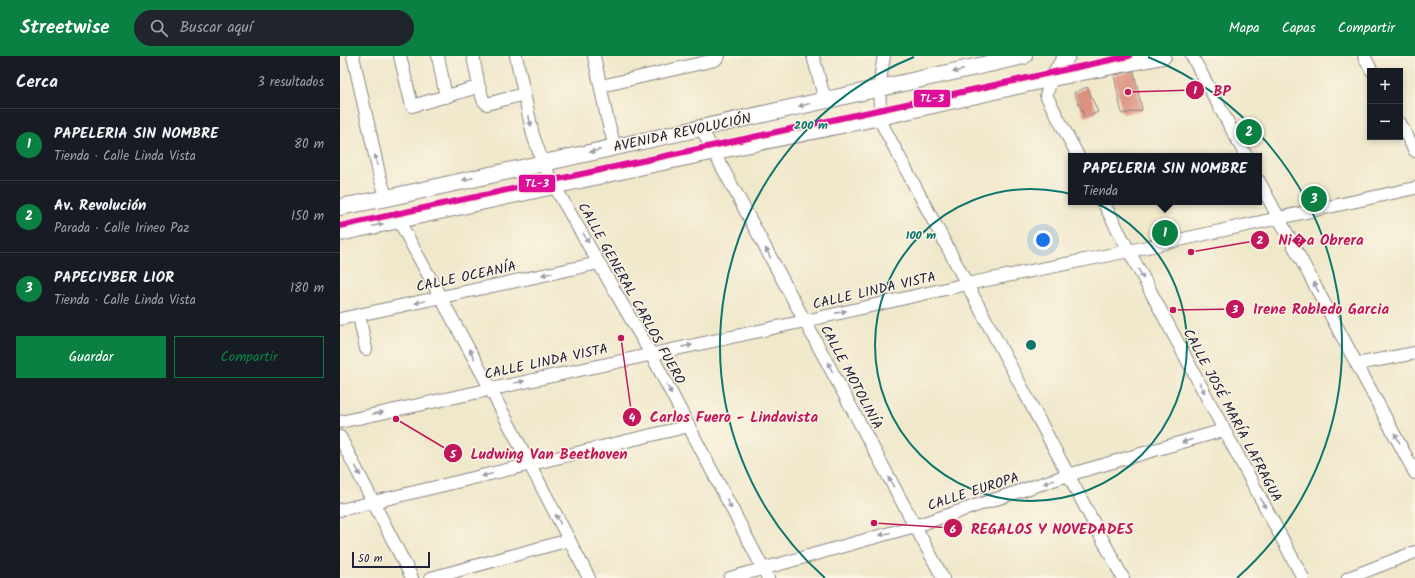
<!DOCTYPE html>
<html lang="es">
<head>
<meta charset="utf-8">
<style>
	:root { --surface:#171b24; --page:#20242c; --text:#f1f3f6; --muted:#9ea1a6; --line:#363941; --accent:#0b8043 }
	body { margin:0; font-family:Kalam,sans-serif; background:var(--page); color:var(--text) }
	.controls { position:absolute; right:12px; top:12px; display:grid; overflow:hidden; border-radius:0px; box-shadow:0 2px 6px #0003 }
	.controls button { width:36px; height:36px; display:grid; place-items:center; padding:0; border:0; border-bottom:1px solid var(--line); background:var(--surface); color:var(--text); font:20px sans-serif }
	.scale { position:absolute; left:12px; bottom:10px; width:78px; box-sizing:border-box; padding-left:4px; border:2px solid #22223b; border-top:0; font-size:11px; line-height:14px; white-space:nowrap; color:#22223b; -webkit-text-stroke:3px #fcf5e5; paint-order:stroke }
	.you { position:absolute; left:703px; top:184px; width:14px; height:14px; margin:-10px; border:3px solid #fff; border-radius:50%; background:#1a73e8; box-shadow:0 0 0 6px #1a73e833 }
	.badge { display:grid; place-items:center; width:26px; height:26px; border-radius:50%; background:var(--accent); color:#fff; font-size:13px; font-weight:700 }
	.pin { position:absolute; translate:-50% -50%; border:2px solid #fff; box-shadow:0 1px 4px #0006 }
	.popup { position:absolute; left:728px; top:97px; width:194px; height:52px; box-sizing:border-box; display:grid; place-content:center; border-radius:0px; background:var(--surface); filter:drop-shadow(0 1px 3px #0005); font-size:13px; white-space:nowrap; color:var(--muted) }
	.popup b { font-size:15px; color:var(--text) }
	.popup::after { content:''; position:absolute; left:50%; top:100%; margin-left:-8px; border:8px solid transparent; border-top-color:var(--surface) }
	.list { margin:0; padding:0; list-style:none }
	h2 { display:flex; justify-content:space-between; align-items:center; height:52px; margin:0; padding:0 16px; font-size:17px }
	h2 small { font-size:13px; font-weight:400; color:var(--muted) }
	.list li { display:grid; grid-template-columns:26px 1fr auto; gap:12px; align-items:center; box-sizing:border-box; height:72px; padding:0 16px; border-top:1px solid var(--line) }
	.list b { display:block; font-size:15px; white-space:nowrap }
	.list p { margin:0; font-size:13px; white-space:nowrap; color:var(--muted) }
	.list em { font-size:13px; font-style:normal; color:var(--muted) }
	.actions { display:flex; gap:8px; padding:12px 16px }
	.actions a { flex:1; padding:9px 0; border:1px solid var(--accent); border-radius:0px; text-align:center; font-size:14px; color:var(--accent) }
	.actions .main { background:var(--accent); color:#fff }
	.icon { flex:none; width:22px; height:22px; fill:none; stroke:currentColor; stroke-width:2; stroke-linecap:round; stroke-linejoin:round }
	.map { position:relative; flex:none; width:1075px; height:522px; overflow:hidden }
	header { display:flex; align-items:center; gap:24px; box-sizing:border-box; height:56px; padding:0 20px; background:var(--accent); color:#fff }
	header strong { font-size:19px }
	nav { display:flex; gap:22px; margin-inline-start:auto; font-size:14px }
	.search { width:280px; height:36px; background:var(--page); display:flex; align-items:center; gap:10px; box-sizing:border-box; padding:0 14px; border-radius:22px; color:var(--muted); font-size:15px }
	main { display:flex }
	aside { flex:1; background:var(--surface) }
	.map>svg:first-child { display:block }
</style>
</head>
<body>
<header>
<strong>Streetwise</strong>
<div class="search"><svg class="icon" aria-label="search" viewBox="0 0 24 24"><circle cx="10" cy="10" r="6"/><path d="M15 15l6 6"/></svg>Buscar aquí</div>
<nav><a>Mapa</a><a>Capas</a><a>Compartir</a></nav>
</header>
<main>
<aside>
<h2>Cerca<small>3 resultados</small></h2>
<ul class="list">
<li><span class="badge">1</span><div><b>PAPELERIA SIN NOMBRE</b><p>Tienda · Calle Linda Vista</p></div><em>80 m</em></li>
<li><span class="badge">2</span><div><b>Av. Revolución</b><p>Parada · Calle Irineo Paz</p></div><em>150 m</em></li>
<li><span class="badge">3</span><div><b>PAPECIYBER LIOR</b><p>Tienda · Calle Linda Vista</p></div><em>180 m</em></li>
</ul>
<div class="actions"><a class="main">Guardar</a><a>Compartir</a></div>
</aside>
<div class="map">
<svg width="1075" height="522" viewBox="0 0 1075 522">
	<rect width="100%" height="100%" fill="#fcf5e5"/>
	<filter id="ink" filterUnits="userSpaceOnUse"><feTurbulence type="fractalNoise" baseFrequency=".025" numOctaves="2"/><feDisplacementMap in="SourceGraphic" scale="8" xChannelSelector="R" yChannelSelector="G"/><feConvolveMatrix kernelMatrix="1 2 1 2 8 2 1 2 1" color-interpolation-filters="sRGB"/></filter>
	<filter id="wash" filterUnits="userSpaceOnUse"><feTurbulence type="fractalNoise" baseFrequency=".012" numOctaves="4" result="noise"/><feDisplacementMap in="SourceGraphic" scale="16" xChannelSelector="R" yChannelSelector="G"/><feGaussianBlur stdDeviation="0.9" result="paint"/><feColorMatrix in="noise" values="0 0 0 0 0 0 0 0 0 0 0 0 0 0 0 0 0 1.4 0 .05"/><feComposite in="paint" operator="in"/></filter>
	<g filter="url(#wash)">
		<rect width="100%" height="100%" fill="#f0e8cb"/>
		<g id="blocks">
			<g fill="#dc907e">
				<path d="M794 15 802 54 782 58 774 19Z"/>
				<path d="M747 31 758 56 745 61 734 37Z"/>
			</g>
		</g>
	</g>
	<g filter="url(#ink)">
		<use href="#blocks" fill-opacity="0" stroke="#898583" stroke-width="1"/>
		<g fill="none" stroke-linecap="round" stroke-linejoin="round">
			<g stroke="#898583" stroke-width="14">
				<g id="minor">
					<path d="M13 0 40 122 47 142"/>
					<path d="M60 0 72 50 138 31 140 33 143 44 147 48 184 38"/>
					<path d="M98 0 106 41"/>
					<path d="M133 0 139 31"/>
					<path d="M176 0 193 79 203 107 219 138 311 298 428 522"/>
					<path d="M254 0 267 62 275 91"/>
					<path d="M473 0 485 44"/>
					<path d="M544 0C540 19 537 52 543 70L783 522"/>
					<path d="M852 0 906 100"/>
					<path d="M1024 0 1032 15"/>
					<path d="M712 22 706 39 738 100"/>
					<path d="M261 30 375 4 379 0"/>
					<path d="M1060 67 1075 95"/>
					<path d="M361 72 603 522"/>
					<path d="M919 125 1075 417"/>
					<path d="M763 146 963 522"/>
					<path d="M59 165 150 332 249 522"/>
					<path d="M19 259 26 293"/>
					<path d="M0 263 259 207"/>
					<path d="M1017 308 1075 297"/>
					<path d="M0 366 465 265 627 228 789 195 1075 132"/>
					<path d="M0 381 72 522"/>
					<path d="M0 454 349 370"/>
					<path d="M91 522 229 484"/>
					<path d="M390 522 575 470 728 419 884 374"/>
					<path d="M1008 522 1075 496"/>
				</g>
			</g>
			<g stroke="#898583" stroke-width="18">
				<g id="major">
					<path d="M712 22 727 0"/>
					<path d="M0 151 47 142 684 0"/>
					<path d="M0 177 308 109 540 61 712 22 823 0"/>
				</g>
			</g>
			<use href="#minor" stroke="#fff" stroke-width="12"/>
			<use href="#major" stroke="#fff" stroke-width="16"/>
			<g stroke="#fcf5e5" stroke-width="9">
				<path id="metro-1" d="M0 170 789 0"/>
			</g>
			<use href="#metro-1" stroke="#dd0e98" stroke-width="6"/>
		</g>
		<defs><path id="oneway-solid" d="M-6-.8H1V-3.2L6.5 0L1 3.2V.8H-6Z"/></defs>
		<g fill="#9c9ca7">
			<use href="#oneway-solid" transform="translate(618 15) rotate(167)"/>
			<use href="#oneway-solid" transform="translate(464 49) rotate(166)"/>
			<use href="#oneway-solid" transform="translate(190 65) rotate(77)"/>
			<use href="#oneway-solid" transform="translate(255 95) rotate(167)"/>
			<use href="#oneway-solid" transform="translate(36 104) rotate(-102)"/>
			<use href="#oneway-solid" transform="translate(128 123) rotate(167)"/>
			<use href="#oneway-solid" transform="translate(38 169) rotate(-12)"/>
			<use href="#oneway-solid" transform="translate(246 182) rotate(60)"/>
			<use href="#oneway-solid" transform="translate(428 197) rotate(-118)"/>
			<use href="#oneway-solid" transform="translate(207 218) rotate(168)"/>
			<use href="#oneway-solid" transform="translate(801 218) rotate(62)"/>
			<use href="#oneway-solid" transform="translate(976 231) rotate(-118)"/>
			<use href="#oneway-solid" transform="translate(80 246) rotate(168)"/>
			<use href="#oneway-solid" transform="translate(501 256) rotate(-13)"/>
			<use href="#oneway-solid" transform="translate(347 290) rotate(-12)"/>
			<use href="#oneway-solid" transform="translate(132 298) rotate(-118)"/>
			<use href="#oneway-solid" transform="translate(490 311) rotate(-118)"/>
			<use href="#oneway-solid" transform="translate(179 326) rotate(-12)"/>
			<use href="#oneway-solid" transform="translate(862 332) rotate(62)"/>
			<use href="#oneway-solid" transform="translate(329 333) rotate(62)"/>
			<use href="#oneway-solid" transform="translate(38 357) rotate(-12)"/>
			<use href="#oneway-solid" transform="translate(1057 382) rotate(-118)"/>
			<use href="#oneway-solid" transform="translate(847 385) rotate(164)"/>
			<use href="#oneway-solid" transform="translate(18 415) rotate(63)"/>
			<use href="#oneway-solid" transform="translate(147 419) rotate(166)"/>
			<use href="#oneway-solid" transform="translate(551 426) rotate(-118)"/>
			<use href="#oneway-solid" transform="translate(709 426) rotate(162)"/>
			<use href="#oneway-solid" transform="translate(923 447) rotate(62)"/>
			<use href="#oneway-solid" transform="translate(389 448) rotate(62)"/>
			<use href="#oneway-solid" transform="translate(218 463) rotate(-118)"/>
			<use href="#oneway-solid" transform="translate(545 478) rotate(165)"/>
		</g>
	</g>
	<g fill="none" stroke="#0f766e" stroke-width="2">
		<circle cx="691" cy="289" r="156"/>
		<path d="M485 522A311 311 0 0 1 574 1M808 1A311 311 0 0 1 897 522"/>
	</g>
	<g text-anchor="middle" stroke-width="3" stroke-linejoin="round" paint-order="stroke">
		<g font-size="14" fill="#22223b" stroke="#fcf5e5">
			<text transform="translate(342 76) rotate(-12)" y="5">AVENIDA REVOLUCIÓN</text>
			<text transform="translate(126 220) rotate(-12)" y="5">CALLE OCEANÍA</text>
			<text transform="translate(534 234) rotate(-13)" y="5">CALLE LINDA VISTA</text>
			<text transform="translate(292 237) rotate(61)" y="5">CALLE GENERAL CARLOS FUERO</text>
			<text transform="translate(206 305) rotate(-12)" y="5">CALLE LINDA VISTA</text>
			<text transform="translate(512 321) rotate(62)" y="5">CALLE MOTOLINÍA</text>
			<text transform="translate(893 359) rotate(62)" y="5">CALLE JOSÉ MARÍA LAFRAGUA</text>
			<text transform="translate(633 435) rotate(-18)" y="5">CALLE EUROPA</text>
		</g>
	</g>
	<circle cx="691" cy="289" r="6" fill="#0f766e" stroke="#fcf5e5" stroke-width="2"/>
	<g font-size="12" text-anchor="middle" font-weight="bold" fill="#0f766e" stroke="#fcf5e5" stroke-width="3" stroke-linejoin="round" paint-order="stroke">
		<text x="471" y="73">200 m</text>
		<text x="581" y="183">100 m</text>
	</g>
	<path fill="none" stroke="#c2185b" stroke-width="1.5" d="M788 36L855 34M851 196L920 184M833 254L895 253M281 282L292 361M56 363L113 397M534 467L613 472"/>
	<g fill="#c2185b" stroke="#fcf5e5" stroke-width="1.5">
		<circle cx="788" cy="36" r="4"/>
		<circle cx="851" cy="196" r="4"/>
		<circle cx="833" cy="254" r="4"/>
		<circle cx="281" cy="282" r="4"/>
		<circle cx="56" cy="363" r="4"/>
		<circle cx="534" cy="467" r="4"/>
		<circle cx="855" cy="34" r="10"/>
		<circle cx="920" cy="184" r="10"/>
		<circle cx="895" cy="253" r="10"/>
		<circle cx="292" cy="361" r="10"/>
		<circle cx="113" cy="397" r="10"/>
		<circle cx="613" cy="472" r="10"/>
	</g>
	<g font-size="12" text-anchor="middle" font-weight="bold" fill="#fff">
		<text x="855" y="38">1</text>
		<text x="920" y="188">2</text>
		<text x="895" y="257">3</text>
		<text x="292" y="365">4</text>
		<text x="113" y="402">5</text>
		<text x="613" y="477">6</text>
	</g>
	<g font-size="15" text-anchor="middle" font-weight="bold" fill="#c2185b" stroke="#fcf5e5" stroke-width="3" stroke-linejoin="round" paint-order="stroke">
		<text x="882" y="40">BP</text>
		<text x="981" y="189">Ni�a Obrera</text>
		<text x="981" y="258">Irene Robledo Garcia</text>
		<text x="394" y="366">Carlos Fuero - Lindavista</text>
		<text x="209" y="403">Ludwing Van Beethoven</text>
		<text x="712" y="478">REGALOS Y NOVEDADES</text>
	</g>
	<g stroke="#fcf5e5" stroke-width="1.5">
		<rect x="573" y="33" width="38" height="19" rx="4" fill="#dd0e98"/>
		<rect x="178" y="118" width="38" height="19" rx="4" fill="#dd0e98"/>
	</g>
	<g font-size="11" text-anchor="middle" font-weight="bold" fill="#fff">
		<text x="592" y="46">TL-3</text>
		<text x="197" y="131">TL-3</text>
	</g>
</svg>
<div class="controls">
<button>+</button>
<button>−</button>
</div>
<div class="scale">50 m</div>
<div class="you"></div>
<div class="pin badge" style="left:825px;top:177px">1</div>
<div class="popup"><b>PAPELERIA SIN NOMBRE</b>Tienda</div>
<div class="pin badge" style="left:909px;top:76px">2</div>
<div class="pin badge" style="left:974px;top:143px">3</div>
</div>
</main>
</body>
</html>
